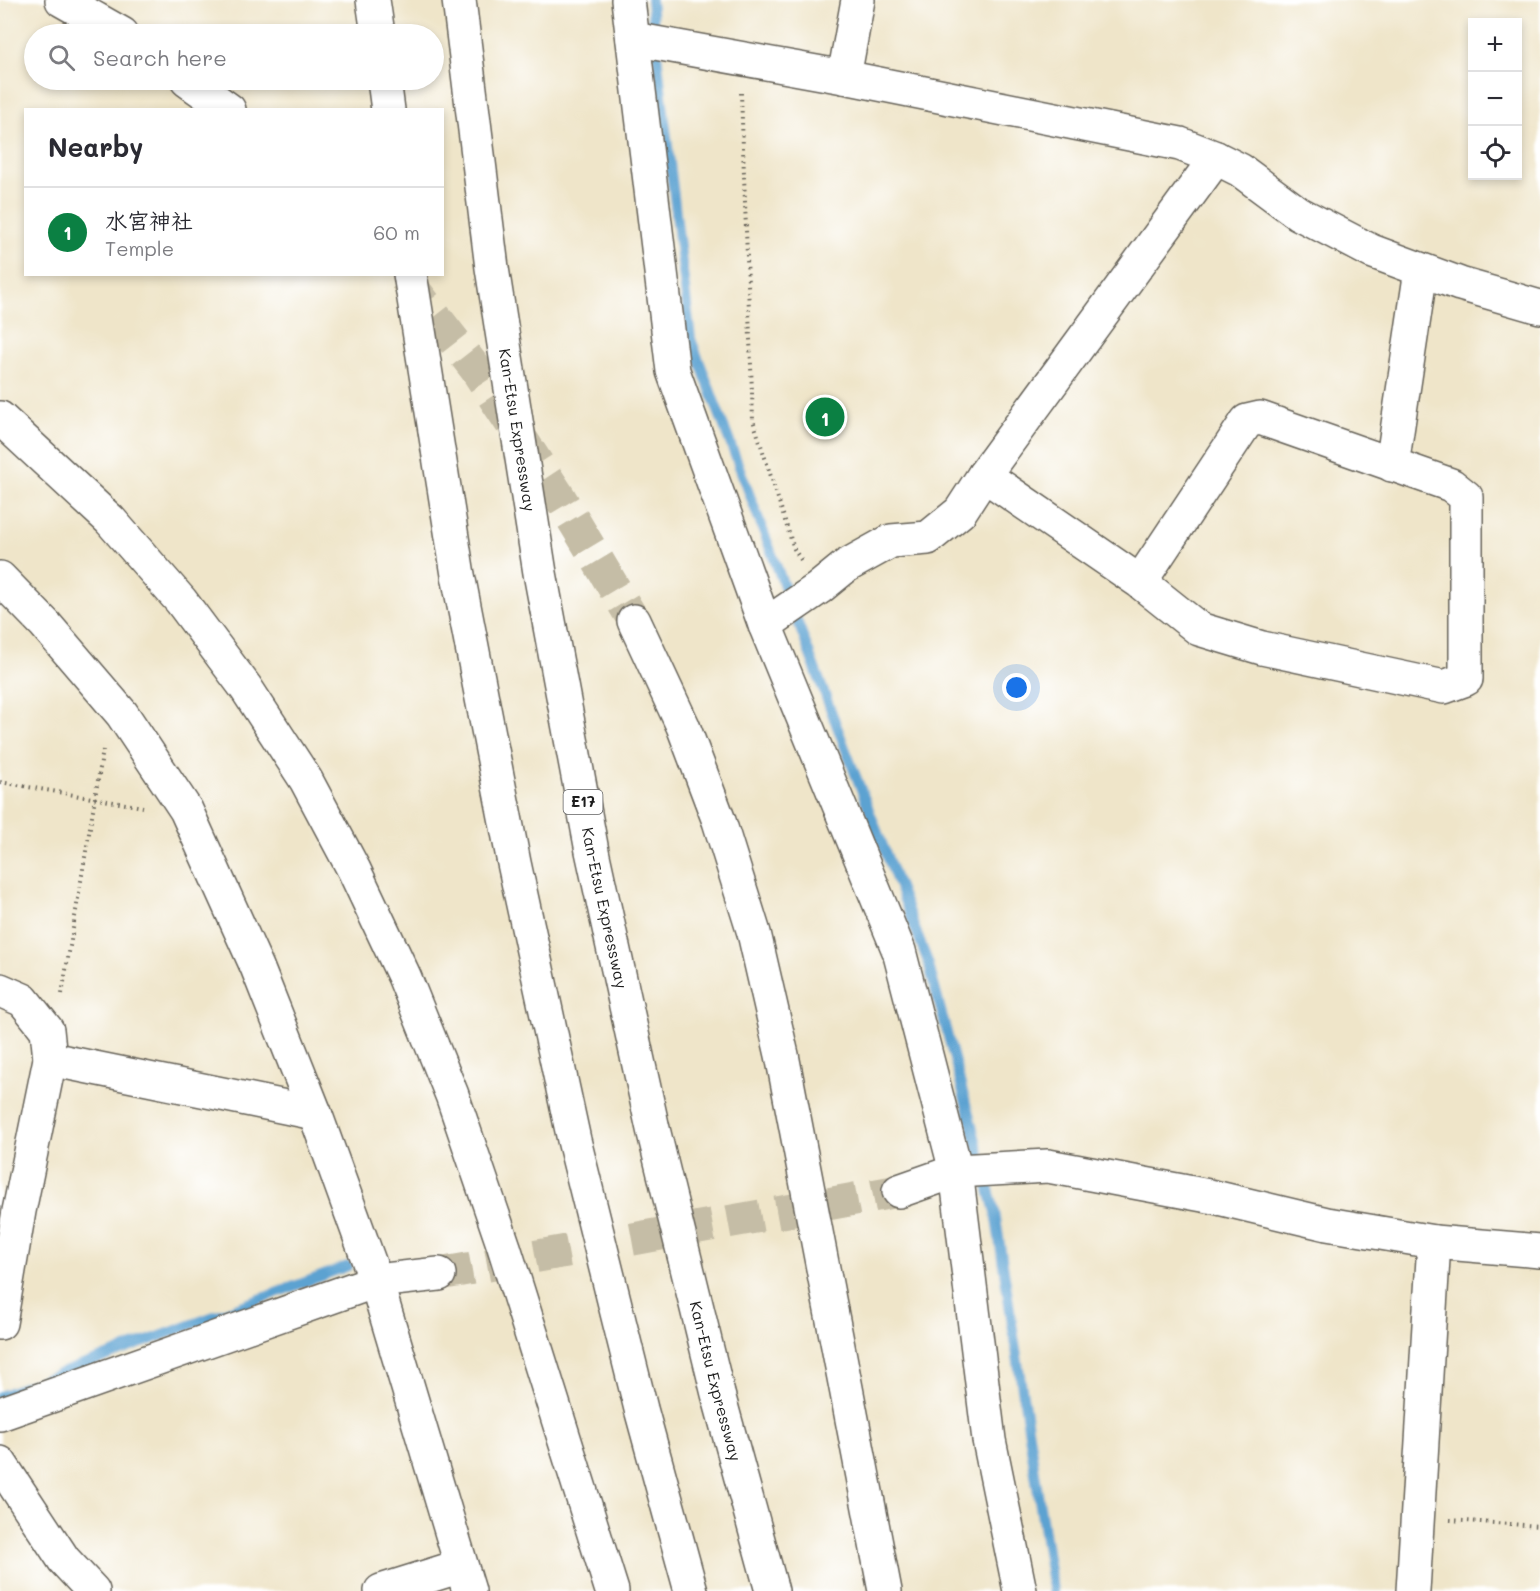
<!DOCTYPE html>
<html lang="en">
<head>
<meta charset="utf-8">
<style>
	:root { --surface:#fff; --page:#f2f2f3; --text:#2b2b33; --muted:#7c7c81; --line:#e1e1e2; --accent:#0b8043 }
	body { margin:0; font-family:Mali,"Klee One",sans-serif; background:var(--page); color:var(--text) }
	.controls { position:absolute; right:18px; top:18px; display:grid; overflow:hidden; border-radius:0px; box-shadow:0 3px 9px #0003 }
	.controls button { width:54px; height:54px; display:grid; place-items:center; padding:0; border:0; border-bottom:2px solid var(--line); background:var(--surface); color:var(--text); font:30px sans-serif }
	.you { position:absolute; left:1017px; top:688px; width:21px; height:21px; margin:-15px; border:4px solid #fff; border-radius:50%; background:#1a73e8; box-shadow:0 0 0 9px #1a73e833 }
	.badge { display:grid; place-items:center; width:39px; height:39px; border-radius:50%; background:var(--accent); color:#fff; font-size:20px; font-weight:700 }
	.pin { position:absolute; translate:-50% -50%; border:3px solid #fff; box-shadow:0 2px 6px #0006 }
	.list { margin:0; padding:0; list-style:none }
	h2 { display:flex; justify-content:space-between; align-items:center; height:78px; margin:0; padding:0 24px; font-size:26px }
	h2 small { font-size:20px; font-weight:400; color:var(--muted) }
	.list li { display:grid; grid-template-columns:39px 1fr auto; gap:18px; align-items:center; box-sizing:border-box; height:90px; padding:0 24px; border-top:2px solid var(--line) }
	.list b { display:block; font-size:22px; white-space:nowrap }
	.list p { margin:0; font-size:20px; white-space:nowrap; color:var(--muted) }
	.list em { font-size:20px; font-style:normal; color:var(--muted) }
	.icon { flex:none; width:33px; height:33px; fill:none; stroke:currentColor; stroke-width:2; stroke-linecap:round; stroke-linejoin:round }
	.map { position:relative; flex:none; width:1540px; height:1591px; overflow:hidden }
	.search { position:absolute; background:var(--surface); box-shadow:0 3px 9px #0003; left:24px; top:24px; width:420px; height:66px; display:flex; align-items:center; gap:15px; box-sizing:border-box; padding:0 21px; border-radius:33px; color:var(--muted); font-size:22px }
	.panel { position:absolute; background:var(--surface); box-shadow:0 3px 9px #0003; left:24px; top:108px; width:420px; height:168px; border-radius:0px }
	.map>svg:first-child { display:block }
</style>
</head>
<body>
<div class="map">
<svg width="1540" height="1591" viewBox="0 0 1540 1591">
	<rect width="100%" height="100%" fill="#fff"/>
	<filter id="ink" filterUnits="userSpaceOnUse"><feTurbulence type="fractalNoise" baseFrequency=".0167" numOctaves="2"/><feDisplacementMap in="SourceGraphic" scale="12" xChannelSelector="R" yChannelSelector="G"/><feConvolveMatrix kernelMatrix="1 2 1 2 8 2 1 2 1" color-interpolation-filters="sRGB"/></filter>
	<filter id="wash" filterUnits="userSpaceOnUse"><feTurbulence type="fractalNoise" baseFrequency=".008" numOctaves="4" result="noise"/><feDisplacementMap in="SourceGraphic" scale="24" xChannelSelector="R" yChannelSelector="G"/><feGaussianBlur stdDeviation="1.35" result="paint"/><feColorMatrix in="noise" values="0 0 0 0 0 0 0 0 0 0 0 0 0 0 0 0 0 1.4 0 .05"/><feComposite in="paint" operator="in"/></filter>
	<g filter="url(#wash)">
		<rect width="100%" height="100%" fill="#efe5c9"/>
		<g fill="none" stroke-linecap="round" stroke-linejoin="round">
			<g stroke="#5ba2d1" stroke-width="10">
				<path d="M651 0 654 33"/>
				<path d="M657 54 691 339 847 753 928 962 995 1212 1053 1591"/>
				<path d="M0 1396 348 1266"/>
			</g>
		</g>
	</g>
	<g filter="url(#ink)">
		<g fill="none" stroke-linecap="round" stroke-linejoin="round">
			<path stroke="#c5bda6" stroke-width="33" stroke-dasharray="33 16" stroke-linecap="butt" d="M439 1274 899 1191"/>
			<path stroke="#c5bda6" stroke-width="33" stroke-dasharray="33 16" stroke-linecap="butt" d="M405 278 475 368 560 498 634 621"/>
			<g stroke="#666259" stroke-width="36">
				<g id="minor">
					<path d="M628 0 673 371 765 625 899 951 956 1171 989 1440 1020 1591"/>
					<path d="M633 39 844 77 1180 144 1216 158 1240 170 1298 213 1371 251 1460 284 1540 307"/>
					<path d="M844 77 858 0"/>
					<path d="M1392 465 1421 270"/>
					<path d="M984 475 1140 582 1199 629 1262 648 1444 687 1466 679V497L1451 485 1260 418 1247 421 1140 582"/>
					<path d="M0 578 45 624 122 714 186 810 257 967 315 1113 376 1281 469 1591"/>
					<path d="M765 625 819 588 846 566 891 541 928 538 960 512 984 475 1216 158"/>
					<path d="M0 990 23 1000 47 1030 50 1059 19 1211 0 1323"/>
					<path d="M50 1059 315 1113"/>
					<path d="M899 1191 956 1171 1048 1166 1214 1197 1327 1224 1434 1242 1540 1251"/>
					<path d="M0 1414 376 1281 439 1274"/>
					<path d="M0 1463 64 1560 93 1591"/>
					<path d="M381 1591 461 1566"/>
					<path d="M1413 1591 1434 1242"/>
				</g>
			</g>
			<g stroke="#666259" stroke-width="36">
				<g id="highway">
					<path d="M62 0 122 34"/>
					<path d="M373 0 378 34"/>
					<path id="s1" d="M459 0 492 268 540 573 592 851 653 1129 718 1394 772 1591"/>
					<path d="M187 80 229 110"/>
					<path d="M384 80 388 110"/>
					<path d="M410 274 458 575 514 863 574 1140 641 1409 691 1591"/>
					<path d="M0 418 110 520 181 601 246 688 306 780 354 870 404 976 452 1095 504 1247 612 1591"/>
					<path d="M634 621 683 726 719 821 754 933 782 1055 885 1591"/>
				</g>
			</g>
			<g stroke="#666259" stroke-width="4" stroke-dasharray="1.5 4.5" stroke-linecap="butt">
				<path d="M741 93 753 420 794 549 801 560"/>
				<path d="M0 782 143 807"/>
				<path d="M62 994 103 750"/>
				<path d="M1450 1520 1540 1526"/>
			</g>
			<use href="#minor" stroke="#fff" stroke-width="33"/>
			<use href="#highway" stroke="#fff" stroke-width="33"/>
		</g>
	</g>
	<g text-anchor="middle" stroke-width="6" stroke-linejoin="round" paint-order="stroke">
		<rect fill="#fff" stroke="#606060" stroke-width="1.5" x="563.5" y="790" width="39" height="24" rx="4.5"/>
		<g font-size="15" font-weight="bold" fill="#1c1c1c">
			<text x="583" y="807">E17</text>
		</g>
		<g font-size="16" fill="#1c1c1c" stroke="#fff">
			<text dy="6" stroke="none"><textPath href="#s1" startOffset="434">Kan-Etsu Expressway</textPath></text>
			<text dy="6" stroke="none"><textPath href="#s1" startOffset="920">Kan-Etsu Expressway</textPath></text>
			<text dy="6" stroke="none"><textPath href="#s1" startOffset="1406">Kan-Etsu Expressway</textPath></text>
		</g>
	</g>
</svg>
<div class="controls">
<button>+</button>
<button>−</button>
<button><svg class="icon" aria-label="locate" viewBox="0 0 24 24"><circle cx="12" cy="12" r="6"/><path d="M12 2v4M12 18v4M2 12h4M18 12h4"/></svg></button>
</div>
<div class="you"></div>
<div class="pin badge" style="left:825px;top:417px">1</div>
<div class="search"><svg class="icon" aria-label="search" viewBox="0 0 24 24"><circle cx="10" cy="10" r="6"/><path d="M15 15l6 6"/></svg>Search here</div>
<section class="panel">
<h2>Nearby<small></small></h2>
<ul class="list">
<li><span class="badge">1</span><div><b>水宮神社</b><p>Temple</p></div><em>60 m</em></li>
</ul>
</section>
</div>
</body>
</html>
